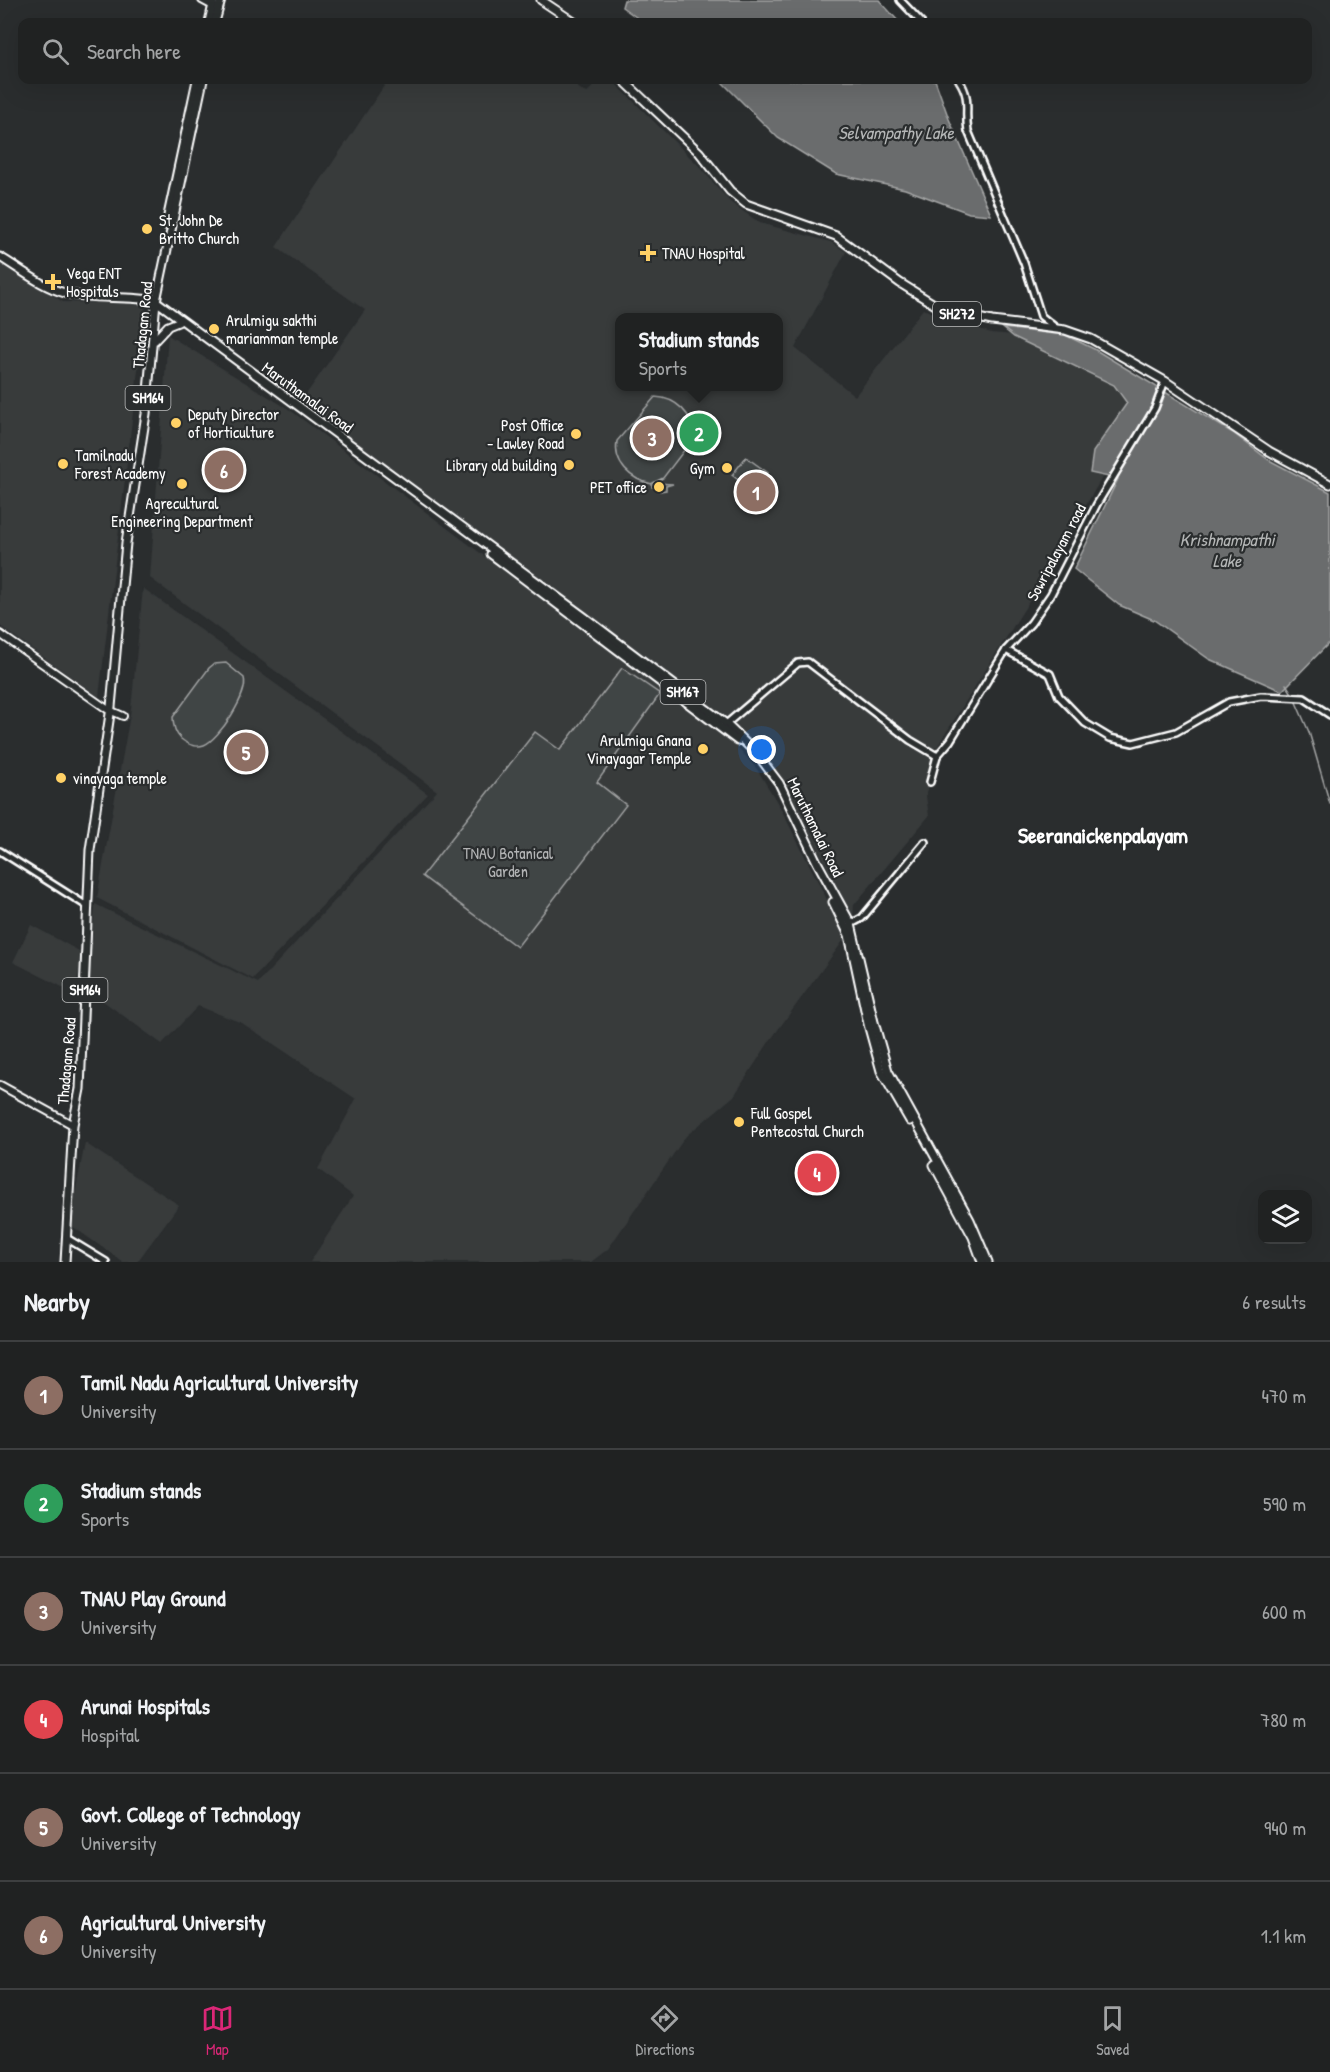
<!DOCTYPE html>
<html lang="en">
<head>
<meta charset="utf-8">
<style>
	:root { --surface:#202222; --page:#2d2f2f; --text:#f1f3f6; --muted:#a2a4a5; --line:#3d3f40; --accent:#db2777 }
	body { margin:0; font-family:"Patrick Hand",sans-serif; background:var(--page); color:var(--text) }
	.controls { position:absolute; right:18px; bottom:18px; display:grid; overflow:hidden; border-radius:12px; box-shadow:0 6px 24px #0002 }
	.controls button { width:54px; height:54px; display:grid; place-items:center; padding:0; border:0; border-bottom:2px solid var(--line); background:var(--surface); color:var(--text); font:30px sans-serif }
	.you { position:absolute; left:762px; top:750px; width:21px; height:21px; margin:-15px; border:4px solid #fff; border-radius:50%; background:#1a73e8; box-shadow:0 0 0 9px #1a73e833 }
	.badge { display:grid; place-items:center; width:39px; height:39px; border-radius:50%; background:var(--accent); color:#fff; font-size:20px; font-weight:700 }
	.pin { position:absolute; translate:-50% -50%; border:3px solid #fff; box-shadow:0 2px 6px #0006 }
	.popup { position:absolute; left:615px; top:313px; width:168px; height:78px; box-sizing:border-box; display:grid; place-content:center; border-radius:12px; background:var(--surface); filter:drop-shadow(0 2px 4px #0005); font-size:20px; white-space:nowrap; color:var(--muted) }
	.popup b { font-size:22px; color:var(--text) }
	.popup::after { content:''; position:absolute; left:50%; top:100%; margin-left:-12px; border:12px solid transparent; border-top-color:var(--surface) }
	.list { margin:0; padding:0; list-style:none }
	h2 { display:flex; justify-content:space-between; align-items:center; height:78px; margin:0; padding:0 24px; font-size:26px }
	h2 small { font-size:20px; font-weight:400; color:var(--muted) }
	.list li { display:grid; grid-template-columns:39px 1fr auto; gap:18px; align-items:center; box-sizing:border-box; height:108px; padding:0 24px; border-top:2px solid var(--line) }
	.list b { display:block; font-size:22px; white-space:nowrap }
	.list p { margin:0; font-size:20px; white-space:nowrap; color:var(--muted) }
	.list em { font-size:20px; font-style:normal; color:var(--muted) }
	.icon { flex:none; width:33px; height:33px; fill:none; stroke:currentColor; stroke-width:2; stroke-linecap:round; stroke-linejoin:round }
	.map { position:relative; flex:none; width:1330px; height:1262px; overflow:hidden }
	.search { position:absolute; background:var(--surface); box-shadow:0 6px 24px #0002; left:18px; right:18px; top:18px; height:66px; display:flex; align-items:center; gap:15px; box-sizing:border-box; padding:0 21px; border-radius:12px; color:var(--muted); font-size:22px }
	.sheet { height:726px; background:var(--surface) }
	nav { display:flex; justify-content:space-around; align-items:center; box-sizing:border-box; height:84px; border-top:2px solid var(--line); background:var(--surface); font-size:16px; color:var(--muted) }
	nav a { display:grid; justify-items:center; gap:3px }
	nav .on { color:var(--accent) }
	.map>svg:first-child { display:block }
</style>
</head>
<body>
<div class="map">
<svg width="1330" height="1262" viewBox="0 0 1330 1262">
	<rect width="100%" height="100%" fill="#2a2d2e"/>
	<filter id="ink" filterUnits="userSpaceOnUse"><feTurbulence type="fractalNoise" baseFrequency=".0167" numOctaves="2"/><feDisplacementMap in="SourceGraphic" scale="12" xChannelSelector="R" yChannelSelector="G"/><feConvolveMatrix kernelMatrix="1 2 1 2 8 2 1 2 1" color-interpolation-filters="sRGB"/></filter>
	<g filter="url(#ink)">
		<g fill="#373a3b" fill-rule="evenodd">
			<path d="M388 80H515L520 82 526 80H567L586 93 600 80H612L699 166 730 202 760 223 831 242 846 252 795 348 855 396 923 309 991 333 1046 338 1154 388 1042 581 937 747 930 750 935 762 926 796 929 816 854 905 853 917 784 783 757 748 722 718 300 403 365 310 276 247ZM620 318H778V386H620Z"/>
			<path d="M0 262 63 302 146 303 99 697 0 626Z"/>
			<path d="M168 335 290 410 736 745 757 769 780 807 846 937 769 1042 734 1096 686 1136 608 1249 591 1262H310L353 1196 318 1169 356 1099 242 1023 198 1006 162 1044 88 990 95 904 258 983 437 791 150 578Z"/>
			<path d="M143 588 428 794 253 979 97 898 131 709Z"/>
			<path d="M31 925 81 952 76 994 13 962Z"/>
			<path d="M85 1143 179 1205 137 1262H123L69 1224Z"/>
		</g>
		<g fill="#414445" stroke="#a0a2a2" stroke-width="1.5">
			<path d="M655 397C677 398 692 414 695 436L663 478 653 483 673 484 666 486V490L660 491 659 487H652V484C631 480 613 464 617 441Z"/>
			<path d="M746 457 768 473 754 492 732 475Z"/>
			<path d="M226 663 244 678C249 694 219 739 204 745 196 748 187 744 181 739 175 733 173 726 173 717L209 668 214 664Z"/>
			<path d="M622 668 660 694 597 782 626 805 517 947 422 876 535 732 560 750Z"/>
		</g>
		<g fill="#6a6c6d" stroke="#a6a7a7" stroke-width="1.5">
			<path d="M624 0H879L899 22H643L622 7Z"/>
			<path d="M720 80H935L949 119 991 215 969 213 905 189 836 174 778 138Z"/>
			<path d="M1003 328 1065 335 1094 349 1233 433 1269 460 1330 492V642L1282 691 1209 659 1154 620 1119 605 1074 569 1118 479 1090 473 1093 452 1127 403 1114 385 1014 337Z"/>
		</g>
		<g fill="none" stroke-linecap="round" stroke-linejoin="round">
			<g stroke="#a6a7a7" stroke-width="1.5">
				<path d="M1286 684 1293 695"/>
				<path d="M1295 700 1309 732 1330 804"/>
			</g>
			<g stroke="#fff" stroke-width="10">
				<g id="tertiary">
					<path d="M900 0 921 22"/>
					<path d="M959 80C972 100 964 109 968 131L1024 263 1041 316 1057 329"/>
					<path d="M1006 650 1050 674 1059 696 1085 723 1110 738 1133 743 1176 732 1229 702 1261 696 1304 698 1330 715"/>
					<path d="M725 725 798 663 808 662 910 740 937 756"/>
					<path d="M930 782 937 756 950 741 1006 650 1031 623 1051 594 1097 504 1155 408 1165 381"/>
					<path d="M0 851 87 906"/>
					<path d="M851 924 862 918 925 842"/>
					<path d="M68 1239 106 1262"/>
				</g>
			</g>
			<g stroke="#fff" stroke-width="10">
				<g id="secondary">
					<path d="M202 0 215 7"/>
					<path d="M0 634 107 709 123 716"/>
					<path d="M0 1085 73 1125"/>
				</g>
			</g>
			<g stroke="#fff" stroke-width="11">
				<g id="primary">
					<path d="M541 0 574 22"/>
					<path d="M209 22 214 0"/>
					<path d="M215 22 221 0"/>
					<path d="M623 80 699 152 730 191 746 204 836 236 900 283 945 311 992 321 1065 330 1091 339 1165 381 1269 451 1330 484"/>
					<path d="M166 225 197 80"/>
					<path d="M0 257C20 269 42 287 65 293 92 300 127 295 156 301L583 616 726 724 757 754 779 783 817 862 851 924 874 1022 888 1071 970 1220 988 1262"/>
					<path d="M155 340 168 326 178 322"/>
					<path d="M491 554 738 741"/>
					<path d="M833 902 849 935 868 1024 881 1071 910 1121"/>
					<path d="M934 1165 973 1237 982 1262"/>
					<path d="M65 1262 73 1125 80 1089 90 850 111 707 126 543 146 414 156 301 203 80"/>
				</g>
			</g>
			<use href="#tertiary" stroke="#2a2d2e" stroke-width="5"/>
			<use href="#secondary" stroke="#2a2d2e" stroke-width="6"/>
			<use href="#primary" stroke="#2a2d2e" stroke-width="7"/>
		</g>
	</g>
	<g fill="#ffd166" stroke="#2a2d2e" stroke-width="2">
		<circle cx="147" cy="229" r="6"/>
		<path d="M645 244h6v6h6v6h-6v6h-6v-6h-6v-6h6z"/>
		<path d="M50 273h6v6h6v6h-6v6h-6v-6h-6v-6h6z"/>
		<circle cx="214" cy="329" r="6"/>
		<circle cx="176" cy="423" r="6"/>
		<circle cx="576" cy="434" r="6"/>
		<circle cx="63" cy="464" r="6"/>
		<circle cx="569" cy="465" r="6"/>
		<circle cx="727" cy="468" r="6"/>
		<circle cx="182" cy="484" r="6"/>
		<circle cx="659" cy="487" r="6"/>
		<circle cx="703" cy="749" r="6"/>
		<circle cx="61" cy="778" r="6"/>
		<circle cx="739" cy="1122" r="6"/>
	</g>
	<g text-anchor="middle" stroke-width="4.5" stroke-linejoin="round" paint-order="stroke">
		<g fill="#2a2d2e" stroke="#bfc0c0" stroke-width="1.5">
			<rect x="933" y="302" width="48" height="24" rx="4.5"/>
			<rect x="125.5" y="386" width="45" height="24" rx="4.5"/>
			<rect x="660.5" y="680" width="45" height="24" rx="4.5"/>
			<rect x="62.5" y="978" width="45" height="24" rx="4.5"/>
		</g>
		<g font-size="15" font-weight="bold" fill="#fff">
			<text x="957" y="319">SH272</text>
			<text x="148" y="403">SH164</text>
			<text x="683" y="697">SH167</text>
			<text x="85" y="995">SH164</text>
		</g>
		<g font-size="16" fill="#fff" stroke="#2a2d2e" text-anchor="start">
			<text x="159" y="226">St. John De<tspan x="159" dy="18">Britto Church</tspan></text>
			<text x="662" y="259">TNAU Hospital</text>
			<text x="66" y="279">Vega ENT<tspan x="66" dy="18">Hospitals</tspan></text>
			<text x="226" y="326">Arulmigu sakthi<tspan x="226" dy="18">mariamman temple</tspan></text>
			<text x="188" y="420">Deputy Director<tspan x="188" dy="18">of Horticulture</tspan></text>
			<text x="564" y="431" text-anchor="end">Post Office<tspan x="564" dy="18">- Lawley Road</tspan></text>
			<text x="75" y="461">Tamilnadu<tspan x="75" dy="18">Forest Academy</tspan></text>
			<text x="557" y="471" text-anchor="end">Library old building</text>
			<text x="715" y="474" text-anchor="end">Gym</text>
			<text x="647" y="493" text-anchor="end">PET office</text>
			<text x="182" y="509" text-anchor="middle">Agrecultural<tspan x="182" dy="18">Engineering Department</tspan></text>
			<text x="691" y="746" text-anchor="end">Arulmigu Gnana<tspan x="691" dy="18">Vinayagar Temple</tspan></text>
			<text x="73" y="784">vinayaga temple</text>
			<text x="751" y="1119">Full Gospel<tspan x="751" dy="18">Pentecostal Church</tspan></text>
		</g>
		<g font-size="16" fill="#fff" stroke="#2a2d2e">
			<text transform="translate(142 325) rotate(-84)" y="6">Thadagam Road</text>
			<text transform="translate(308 397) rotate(36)" y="6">Maruthamalai Road</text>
			<text transform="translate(1056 552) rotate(-62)" y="6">Sowripalayam road</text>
			<text transform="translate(816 827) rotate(64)" y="6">Maruthamalai Road</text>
			<text transform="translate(66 1061) rotate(-85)" y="6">Thadagam Road</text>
		</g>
		<g font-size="16" fill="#b3b4b5" stroke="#2a2d2e">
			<text x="508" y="859">TNAU Botanical<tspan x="508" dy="18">Garden</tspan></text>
		</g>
		<g font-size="18" font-style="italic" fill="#b4b6b6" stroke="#2a2d2e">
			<text x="896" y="139">Selvampathy Lake</text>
			<text x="1227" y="546">Krishnampathi<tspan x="1227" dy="21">Lake</tspan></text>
		</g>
		<g font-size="22" font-weight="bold" fill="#fff" stroke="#2a2d2e">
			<text x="1103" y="843">Seeranaickenpalayam</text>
		</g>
	</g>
</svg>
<div class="controls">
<button><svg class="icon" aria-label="layers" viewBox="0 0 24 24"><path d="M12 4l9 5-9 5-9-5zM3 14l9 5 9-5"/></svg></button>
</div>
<div class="you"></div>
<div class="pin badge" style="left:756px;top:492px;background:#8d6e63">1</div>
<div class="pin badge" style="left:699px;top:433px;background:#2e9e5b">2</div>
<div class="popup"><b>Stadium stands</b>Sports</div>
<div class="pin badge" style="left:652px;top:438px;background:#8d6e63">3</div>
<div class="pin badge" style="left:817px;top:1173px;background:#e0444e">4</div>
<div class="pin badge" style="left:246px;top:752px;background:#8d6e63">5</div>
<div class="pin badge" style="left:224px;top:470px;background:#8d6e63">6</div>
<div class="search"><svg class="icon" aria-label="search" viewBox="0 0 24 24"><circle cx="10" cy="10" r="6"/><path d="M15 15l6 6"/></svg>Search here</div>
</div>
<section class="sheet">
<h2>Nearby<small>6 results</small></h2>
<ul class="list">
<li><span class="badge" style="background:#8d6e63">1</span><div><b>Tamil Nadu Agricultural University</b><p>University</p></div><em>470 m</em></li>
<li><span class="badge" style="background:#2e9e5b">2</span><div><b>Stadium stands</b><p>Sports</p></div><em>590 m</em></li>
<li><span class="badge" style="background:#8d6e63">3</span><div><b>TNAU Play Ground</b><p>University</p></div><em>600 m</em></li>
<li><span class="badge" style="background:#e0444e">4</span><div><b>Arunai Hospitals</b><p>Hospital</p></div><em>780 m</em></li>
<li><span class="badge" style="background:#8d6e63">5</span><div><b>Govt. College of Technology</b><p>University</p></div><em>940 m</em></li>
<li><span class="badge" style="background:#8d6e63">6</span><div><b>Agricultural University</b><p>University</p></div><em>1.1 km</em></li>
</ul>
</section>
<nav>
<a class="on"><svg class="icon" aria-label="map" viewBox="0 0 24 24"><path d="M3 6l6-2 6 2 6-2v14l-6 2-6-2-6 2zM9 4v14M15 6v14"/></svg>Map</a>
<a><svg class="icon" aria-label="directions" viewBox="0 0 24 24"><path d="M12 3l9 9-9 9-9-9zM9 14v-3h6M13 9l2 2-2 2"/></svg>Directions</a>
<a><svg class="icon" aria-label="saved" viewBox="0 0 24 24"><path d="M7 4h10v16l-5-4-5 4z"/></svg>Saved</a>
</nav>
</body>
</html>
